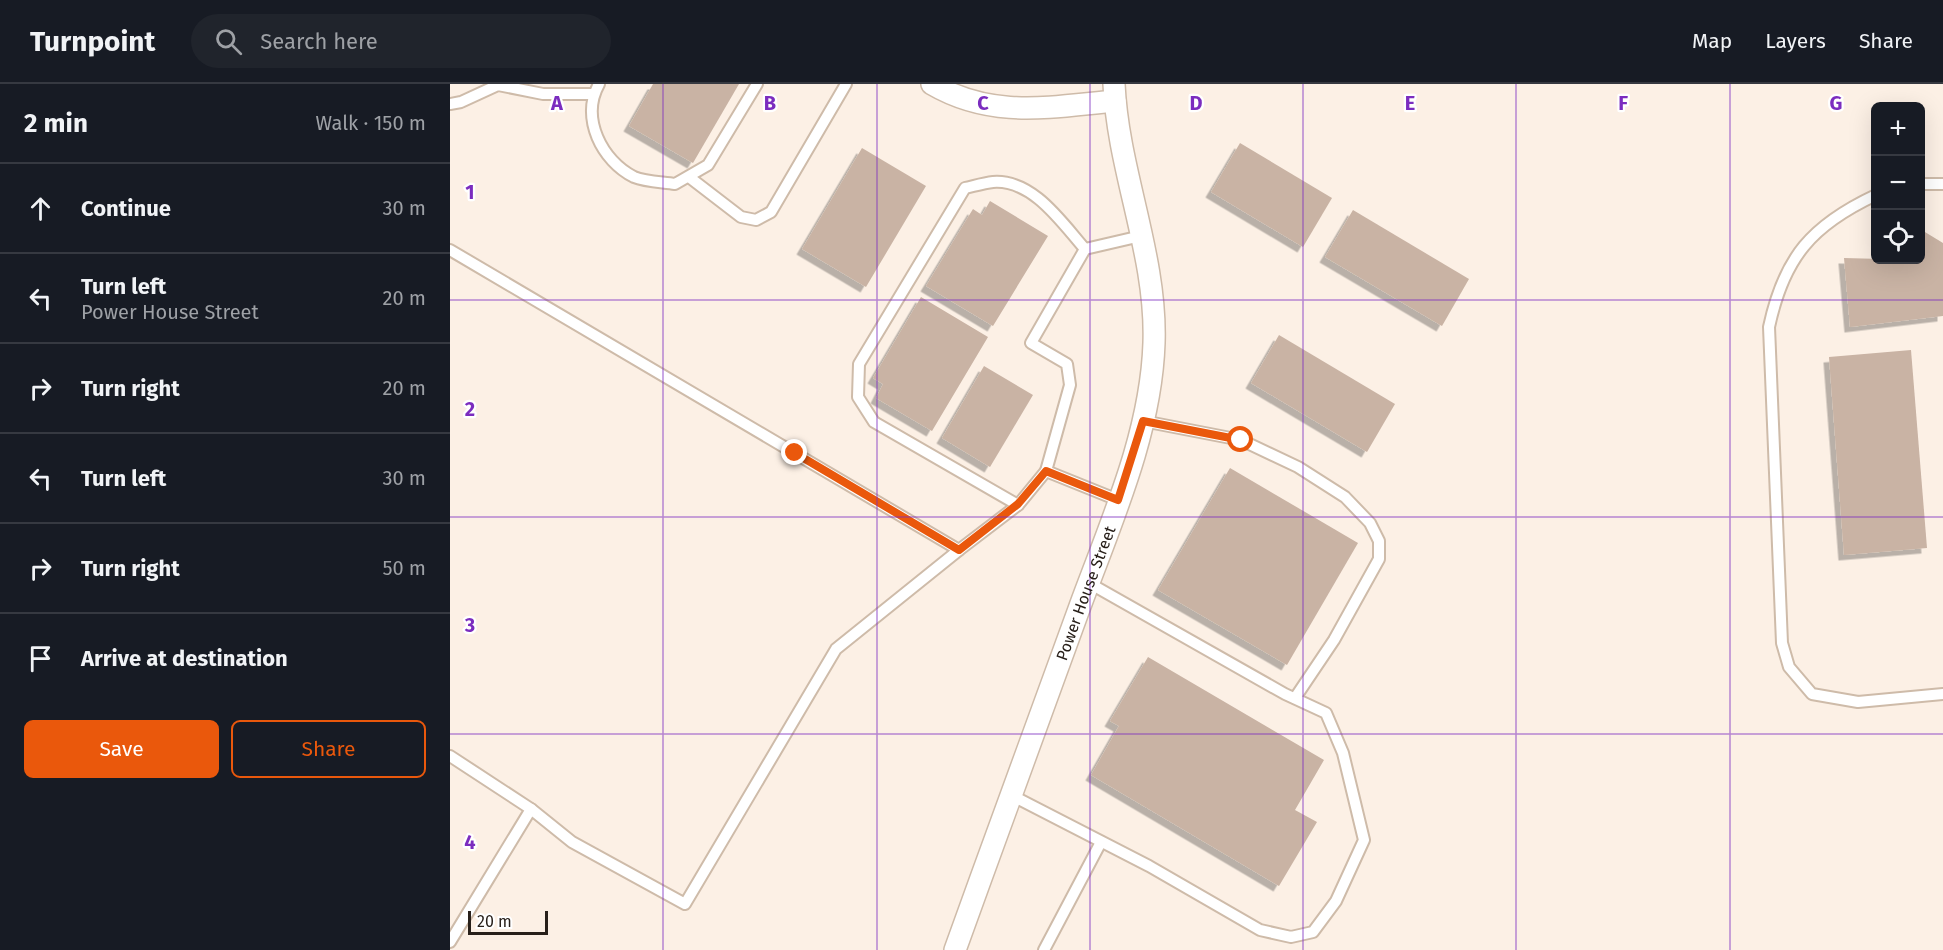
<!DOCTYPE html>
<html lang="en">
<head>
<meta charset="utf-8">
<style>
	:root { --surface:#171b24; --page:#20242c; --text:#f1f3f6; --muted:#9ea1a6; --line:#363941; --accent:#ea580c }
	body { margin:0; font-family:"Fira Sans",sans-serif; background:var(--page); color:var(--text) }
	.controls { position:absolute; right:18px; top:18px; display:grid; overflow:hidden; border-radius:9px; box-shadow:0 6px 24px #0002 }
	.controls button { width:54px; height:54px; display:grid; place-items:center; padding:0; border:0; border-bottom:2px solid var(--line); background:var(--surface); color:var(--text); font:30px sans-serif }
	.scale { position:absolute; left:18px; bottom:15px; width:80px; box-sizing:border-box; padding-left:6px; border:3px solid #28201a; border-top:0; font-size:16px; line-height:21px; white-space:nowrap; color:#28201a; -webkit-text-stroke:4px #fff; paint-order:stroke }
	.stop { position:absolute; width:18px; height:18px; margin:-14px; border:4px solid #ea580c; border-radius:50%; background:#fff }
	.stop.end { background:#ea580c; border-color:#fff; box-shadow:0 2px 6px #0008 }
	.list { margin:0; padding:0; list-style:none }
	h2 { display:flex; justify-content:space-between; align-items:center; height:78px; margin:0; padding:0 24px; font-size:26px }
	h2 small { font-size:20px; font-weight:400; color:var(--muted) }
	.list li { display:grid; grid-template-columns:39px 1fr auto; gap:18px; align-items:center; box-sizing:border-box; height:90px; padding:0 24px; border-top:2px solid var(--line) }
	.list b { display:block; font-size:22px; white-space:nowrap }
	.list p { margin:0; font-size:20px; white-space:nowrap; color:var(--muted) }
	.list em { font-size:20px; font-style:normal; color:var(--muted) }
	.actions { display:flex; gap:12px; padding:18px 24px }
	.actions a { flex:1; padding:14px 0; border:2px solid var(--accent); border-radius:9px; text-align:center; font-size:21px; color:var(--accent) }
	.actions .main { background:var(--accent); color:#fff }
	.icon { flex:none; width:33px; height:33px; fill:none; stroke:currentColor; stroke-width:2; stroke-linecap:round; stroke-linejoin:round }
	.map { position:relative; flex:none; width:1493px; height:866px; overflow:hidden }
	header { display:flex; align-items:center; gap:36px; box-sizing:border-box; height:84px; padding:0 30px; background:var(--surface); border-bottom:2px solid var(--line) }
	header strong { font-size:28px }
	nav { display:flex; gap:33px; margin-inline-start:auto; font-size:21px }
	.search { width:420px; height:54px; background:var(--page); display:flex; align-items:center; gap:15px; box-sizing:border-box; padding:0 21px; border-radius:33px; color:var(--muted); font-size:22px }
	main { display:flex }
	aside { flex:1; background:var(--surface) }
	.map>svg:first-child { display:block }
</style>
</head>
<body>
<header>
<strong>Turnpoint</strong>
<div class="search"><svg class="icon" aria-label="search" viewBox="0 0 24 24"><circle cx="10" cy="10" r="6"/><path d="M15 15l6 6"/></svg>Search here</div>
<nav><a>Map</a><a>Layers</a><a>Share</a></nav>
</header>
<main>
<aside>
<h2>2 min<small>Walk · 150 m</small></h2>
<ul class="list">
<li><svg class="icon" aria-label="ahead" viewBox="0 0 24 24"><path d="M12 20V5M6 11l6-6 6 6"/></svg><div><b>Continue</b></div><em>30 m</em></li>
<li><svg class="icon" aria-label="left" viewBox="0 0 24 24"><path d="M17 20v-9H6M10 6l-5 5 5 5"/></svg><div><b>Turn left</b><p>Power House Street</p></div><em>20 m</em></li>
<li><svg class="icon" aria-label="right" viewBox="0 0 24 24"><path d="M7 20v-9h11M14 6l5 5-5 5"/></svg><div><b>Turn right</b></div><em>20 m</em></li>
<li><svg class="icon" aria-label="left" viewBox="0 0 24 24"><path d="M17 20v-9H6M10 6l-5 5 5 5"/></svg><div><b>Turn left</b></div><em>30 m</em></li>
<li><svg class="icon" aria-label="right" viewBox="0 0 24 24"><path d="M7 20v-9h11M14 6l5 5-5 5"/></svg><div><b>Turn right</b></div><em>50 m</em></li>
<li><svg class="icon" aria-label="arrive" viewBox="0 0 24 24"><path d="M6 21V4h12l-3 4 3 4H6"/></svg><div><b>Arrive at destination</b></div></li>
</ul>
<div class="actions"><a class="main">Save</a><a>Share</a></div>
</aside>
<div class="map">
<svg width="1493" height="866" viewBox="0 0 1493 866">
	<defs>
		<filter id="shadow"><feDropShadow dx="-5.5" dy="5.5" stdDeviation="0" flood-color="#0004"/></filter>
	</defs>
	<rect width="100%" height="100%" fill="#fcf0e5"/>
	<g fill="#c9b3a4" filter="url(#shadow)">
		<path d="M203 0H289L243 79 179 42Z"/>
		<path d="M790 59 882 114 853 163 761 108Z"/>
		<path d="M412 64 476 102 416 203 352 165Z"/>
		<path d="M540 117 598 152 543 242 476 202 523 125 532 131Z"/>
		<path d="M903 126 1019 195 992 242 875 173Z"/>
		<path d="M1470 145 1493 159V232L1400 243 1394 174 1470 176Z"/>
		<path d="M471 213 538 253 482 347 426 314 433 300 423 294Z"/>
		<path d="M829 251 945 320 917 368 801 299Z"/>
		<path d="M1461 266 1477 464 1394 471 1379 273Z"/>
		<path d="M534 282 583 311 540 383 492 354Z"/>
		<path d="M780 384 908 459 837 581 708 506Z"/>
		<path d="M698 573 874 676 845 726 867 738 829 802 641 691 669 642 660 637Z"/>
	</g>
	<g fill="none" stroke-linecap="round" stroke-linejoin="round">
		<g stroke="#cebba9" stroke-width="14">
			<g id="lane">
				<path d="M149 0C130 34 152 77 184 93 196 98 213 98 225 100L258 81 307 0"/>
				<path d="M0 20 11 18 48 1 93 10H144"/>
				<path d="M239 93 291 133 306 136 321 128 396 0"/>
				<path d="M1470 100H1493"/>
				<path d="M1426 111C1362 141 1334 173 1319 243L1332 559 1339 583 1362 610 1408 618 1493 610"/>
				<path d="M0 166 509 466 568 421"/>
				<path d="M693 337 791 356 848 383 895 413 920 439 929 457V475L884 556 845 614"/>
				<path d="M596 387 568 421 424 338 408 313 409 280 515 104C524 102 534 99 543 98 583 95 612 139 635 165"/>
				<path d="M668 416 596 387 620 301 617 280 581 259 635 165 691 152"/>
				<path d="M0 672 81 725 0 858"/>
				<path d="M561 711 699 782 810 846 841 853 863 848 886 817 914 756 893 669 876 629 835 610 639 499"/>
				<path d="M81 725 122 758 235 820 386 565 509 466"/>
				<path d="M594 866 651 758"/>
			</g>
		</g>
		<g stroke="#cebba9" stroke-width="24">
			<g id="street">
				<path d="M482 0C542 35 599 23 665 17"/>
				<path id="s1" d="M505 866C546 752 588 638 629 525 660 440 701 351 704 259 707 171 668 88 664 0"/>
			</g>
		</g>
		<use href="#lane" stroke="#fff" stroke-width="10"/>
		<use href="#street" stroke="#fff" stroke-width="21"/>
	</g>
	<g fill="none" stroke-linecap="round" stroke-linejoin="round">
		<path stroke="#ea580c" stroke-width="8" d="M345 369 509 466 568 420 596 387 668 416 693 337 791 356"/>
	</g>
	<path fill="none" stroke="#7b2cbf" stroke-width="1.5" stroke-opacity="0.55" d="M213 0V866M427 0V866M640 0V866M853 0V866M1066 0V866M1280 0V866M0 216H1493M0 433H1493M0 650H1493"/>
	<g text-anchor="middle" stroke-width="4.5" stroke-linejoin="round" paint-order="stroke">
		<g font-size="16" fill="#28201a" stroke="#fff">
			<text dy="6" stroke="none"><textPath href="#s1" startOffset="380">Power House Street</textPath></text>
		</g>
	</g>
	<g font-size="20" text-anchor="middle" font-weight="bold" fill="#7b2cbf" stroke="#fff" stroke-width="4.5" stroke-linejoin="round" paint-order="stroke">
		<text x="107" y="26">A</text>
		<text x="320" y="26">B</text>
		<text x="533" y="26">C</text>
		<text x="746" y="26">D</text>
		<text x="960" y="26">E</text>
		<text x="1173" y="26">F</text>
		<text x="1386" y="26">G</text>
		<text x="20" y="115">1</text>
		<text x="20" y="332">2</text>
		<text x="20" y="548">3</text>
		<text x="20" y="765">4</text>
	</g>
</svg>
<div class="controls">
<button>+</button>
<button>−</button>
<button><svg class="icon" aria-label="locate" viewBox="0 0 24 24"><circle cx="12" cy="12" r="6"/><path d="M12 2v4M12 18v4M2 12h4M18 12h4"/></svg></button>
</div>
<div class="scale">20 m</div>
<div class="stop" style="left:791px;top:356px"></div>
<div class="stop end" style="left:345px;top:369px"></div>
</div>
</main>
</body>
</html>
